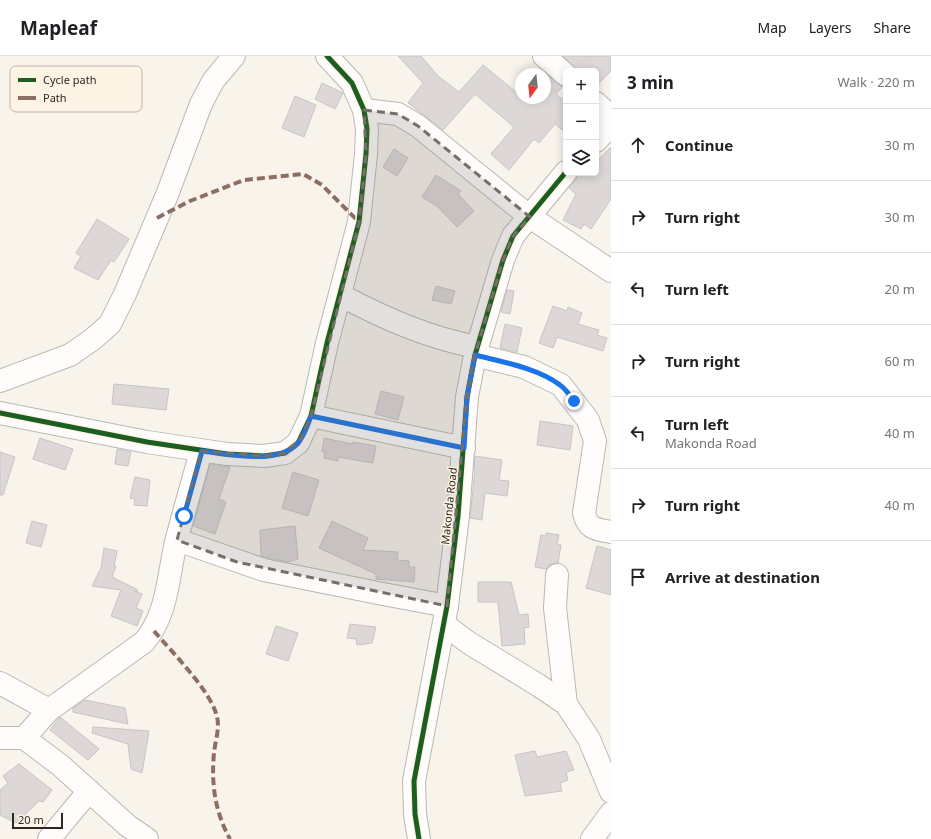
<!DOCTYPE html>
<html lang="en">
<head>
<meta charset="utf-8">
<style>
	:root { --surface:#fff; --page:#f6f6f6; --text:#202124; --muted:#757577; --line:#e0e0e0 }
	body { margin:0; font-family:"Noto Sans",sans-serif; background:var(--page); color:var(--text) }
	.controls { position:absolute; right:12px; top:12px; display:grid; overflow:hidden; border-radius:6px; box-shadow:0 2px 10px #0003 }
	.controls button { width:36px; height:36px; display:grid; place-items:center; padding:0; border:0; border-bottom:1px solid var(--line); background:var(--surface); color:var(--text); font:20px sans-serif }
	.compass { position:absolute; left:515px; top:12px; width:36px; height:36px; border-radius:50%; background:var(--surface); box-shadow:0 2px 10px #0003; rotate:195deg }
	.scale { position:absolute; left:12px; bottom:10px; width:51px; box-sizing:border-box; padding-left:4px; border:2px solid #2d2821; border-top:0; font-size:11px; line-height:14px; white-space:nowrap; color:#2d2821; -webkit-text-stroke:3px #fef4e5; paint-order:stroke }
	.stop { position:absolute; width:12px; height:12px; margin:-9px; border:3px solid #1a73e8; border-radius:50%; background:#fff }
	.stop.end { background:#1a73e8; border-color:#fff; box-shadow:0 1px 4px #0008 }
	.list { margin:0; padding:0; list-style:none }
	h2 { display:flex; justify-content:space-between; align-items:center; height:52px; margin:0; padding:0 16px; font-size:17px }
	h2 small { font-size:13px; font-weight:400; color:var(--muted) }
	.list li { display:grid; grid-template-columns:26px 1fr auto; gap:12px; align-items:center; box-sizing:border-box; height:72px; padding:0 16px; border-top:1px solid var(--line) }
	.list b { display:block; font-size:15px; white-space:nowrap }
	.list p { margin:0; font-size:13px; white-space:nowrap; color:var(--muted) }
	.list em { font-size:13px; font-style:normal; color:var(--muted) }
	.icon { flex:none; width:22px; height:22px; fill:none; stroke:currentColor; stroke-width:2; stroke-linecap:round; stroke-linejoin:round }
	.map { position:relative; flex:none; width:611px; height:783px; overflow:hidden }
	header { display:flex; align-items:center; gap:24px; box-sizing:border-box; height:56px; padding:0 20px; background:var(--surface); border-bottom:1px solid var(--line) }
	header strong { font-size:19px }
	nav { display:flex; gap:22px; margin-inline-start:auto; font-size:14px }
	main { display:flex }
	aside { flex:1; background:var(--surface) }
	.map>svg:first-child { display:block }
</style>
</head>
<body>
<header>
<strong>Mapleaf</strong>
<nav><a>Map</a><a>Layers</a><a>Share</a></nav>
</header>
<main>
<div class="map">
<svg width="611" height="783" viewBox="0 0 611 783">
	<rect width="100%" height="100%" fill="#f8f3eb"/>
	<g fill="#ddd8d7" stroke="#c9c4c3">
		<path d="M398 0H421L438 20 459 36 483 9 521 40V42H545V17L562 31 556 38 566 46V77L555 68 539 87 534 83 509 114 491 98 514 71 475 38 443 74 408 47 423 27Z"/>
		<path d="M563 0H611V15L596 30V15H578Z"/>
		<path d="M322 27 343 37 335 53 315 43Z"/>
		<path d="M295 40 316 49 304 81 282 72Z"/>
		<path d="M611 91V143L591 173 584 168 581 173 563 164 576 138 569 132 576 124 578 117H596V106Z"/>
		<path d="M394 93 408 102 397 120 383 111Z"/>
		<path d="M436 119 461 135 458 138 474 155 457 171 438 151 422 141Z"/>
		<path d="M97 163 129 183 114 206 111 204 98 224 74 212 81 200 76 197Z"/>
		<path d="M436 230 455 235 451 248 432 244Z"/>
		<path d="M507 234 514 235 510 258 501 256Z"/>
		<path d="M553 250 567 255 568 251 582 257 578 268 599 274 597 279 607 282 603 295 557 281 553 292 539 287Z"/>
		<path d="M505 268 522 272 517 296 500 292Z"/>
		<path d="M114 328 169 333 166 354 112 348Z"/>
		<path d="M381 335 404 341 398 364 375 358Z"/>
		<path d="M540 365 573 370 570 394 537 389Z"/>
		<path d="M40 382 73 393 65 414 33 403Z"/>
		<path d="M324 382 352 388 353 386 376 390 373 407 338 401V405L324 402 325 396H322Z"/>
		<path d="M117 393 131 396 128 410 115 408Z"/>
		<path d="M0 396 15 401 3 439H0Z"/>
		<path d="M475 400 502 404 499 424 509 425 507 440 485 437 482 464 470 462 475 414H474Z"/>
		<path d="M210 408 230 411 219 443 226 446 215 478 193 470Z"/>
		<path d="M293 416 319 424 308 460 282 452Z"/>
		<path d="M135 421 150 424 147 450 134 449 135 443 130 442Z"/>
		<path d="M32 465 47 469 41 491 26 487Z"/>
		<path d="M332 465 368 482 363 494 398 496 397 504 409 505V511H415L414 526 376 523V518L319 492Z"/>
		<path d="M295 470 298 503 288 506 261 500 260 474Z"/>
		<path d="M546 477 559 479 557 488 561 489 558 507 551 508 546 513 535 511 541 479 546 480Z"/>
		<path d="M597 490 611 494V539L586 532Z"/>
		<path d="M104 492 117 495 114 510H116L112 521 138 534 137 536 134 535 142 538 136 552 143 555 137 570 111 560 121 534 92 530 101 512Z"/>
		<path d="M478 526H511L519 559 528 558 529 571 524 572 525 588 502 590 498 546H478Z"/>
		<path d="M350 568 376 571 372 587 357 589 356 583 347 582Z"/>
		<path d="M276 570 298 577 288 605 266 598Z"/>
		<path d="M85 644 125 652 128 668 73 656V652Z"/>
		<path d="M60 661 99 693 88 704 50 674Z"/>
		<path d="M93 671 149 675 142 717 131 713 128 688 92 677Z"/>
		<path d="M535 695 537 701 566 695 574 714 566 716 568 724 560 727 562 735 525 740 515 699Z"/>
		<path d="M19 708 52 734 43 746 39 745 16 767 0 759V734L8 727 3 720Z"/>
	</g>
	<g fill="none" stroke-linecap="round" stroke-linejoin="round">
		<g stroke="#bcb8b1" stroke-width="24">
			<g id="minor">
				<path d="M544 0 566 19"/>
				<path d="M596 47 611 61"/>
				<path d="M364 54 398 58 418 70 530 161 611 215"/>
				<path d="M596 85 611 69"/>
				<path d="M340 239C384 262 428 282 477 291"/>
				<path d="M475 299 524 311 561 329 588 364 595 385 584 457C588 474 596 473 611 476"/>
				<path d="M0 325 70 299 93 283 110 268 125 238 167 139 201 48 213 25 234 0"/>
				<path d="M0 357 147 386 227 398 264 400 285 397 298 387 311 360 327 287 359 166 366 98 367 73 364 54 352 27 327 0"/>
				<path d="M311 360 464 392"/>
				<path d="M177 484 264 514 383 538 447 550"/>
				<path d="M557 519 555 552 566 648"/>
				<path d="M445 569 469 587 538 629 566 648 589 683 611 736"/>
				<path d="M0 627 49 654"/>
				<path d="M0 682H24L60 709 128 770 147 783"/>
				<path d="M24 682 49 654 144 586C168 558 168 520 176 486 184 455 193 425 201 395"/>
				<path d="M49 783 89 735"/>
				<path d="M419 783 415 758 414 725 447 550 458 460 467 341 475 299 503 204 513 180 566 116"/>
				<path d="M592 783 611 757"/>
			</g>
		</g>
		<use href="#minor" stroke="#fefdfc" stroke-width="22"/>
		<g stroke="#8d6e63" stroke-width="4" stroke-dasharray="8 4" stroke-linecap="butt">
			<path d="M157 162 190 145 244 124 303 118 322 129 359 166"/>
			<path d="M154 575C171 595 212 636 217 661 220 672 215 686 214 697 211 728 215 756 230 783"/>
		</g>
		<g stroke="#fef4e5" stroke-width="8">
			<g id="cycleway">
				<path d="M0 357 147 386 227 398 264 400 285 397 298 387 311 360 327 287 359 166 366 98 367 73 364 54 352 27 327 0"/>
				<path d="M419 783 415 758 414 725 447 550 458 460 467 341 475 299 503 204 513 180 566 116"/>
			</g>
		</g>
		<use href="#cycleway" stroke="#1b5e20" stroke-width="5"/>
	</g>
	<g fill="none" stroke-linecap="round" stroke-linejoin="round">
		<path stroke="#1a73e8" stroke-width="5" d="M184 460 202 395C228 398 277 409 297 388 304 381 307 370 311 360L464 392 467 341 475 299C502 306 538 312 560 329 566 333 570 340 574 345"/>
	</g>
	<path fill="#746f68" fill-opacity="0.2" stroke="#746f68" stroke-width="3" stroke-dasharray="8 5" stroke-linejoin="round" d="M364 54 398 58 418 70 530 161 513 180 503 204 475 299 467 341 447 550 237 506 177 484 201 395 264 400 285 397 301 382 311 360 359 166 366 98Z"/>
	<g text-anchor="middle" stroke-width="3" stroke-linejoin="round" paint-order="stroke">
		<g font-size="11" fill="#2d2821" stroke="#fef4e5">
			<text transform="translate(449 450) rotate(-84)" y="4">Makonda Road</text>
		</g>
	</g>
	<rect x="10" y="10" width="132" height="46" rx="6" fill="#fef4e5" stroke="#bfb7aa" stroke-width="1"/>
	<rect x="18" y="22" width="18" height="4" fill="#1b5e20"/>
	<rect x="18" y="40" width="18" height="4" fill="#8d6e63"/>
	<g font-size="11" fill="#2d2821">
		<text x="43" y="28">Cycle path</text>
		<text x="43" y="46">Path</text>
	</g>
</svg>
<div class="controls">
<button>+</button>
<button>−</button>
<button><svg class="icon" aria-label="layers" viewBox="0 0 24 24"><path d="M12 4l9 5-9 5-9-5zM3 14l9 5 9-5"/></svg></button>
</div>
<svg class="compass" viewBox="-18 -18 36 36"><path d="M0-13l5 13h-10z" fill="#e53935"/><path d="M0 13l5-13h-10z" fill="#757577"/></svg>
<div class="scale">20 m</div>
<div class="stop" style="left:184px;top:460px"></div>
<div class="stop end" style="left:574px;top:345px"></div>
</div>
<aside>
<h2>3 min<small>Walk · 220 m</small></h2>
<ul class="list">
<li><svg class="icon" aria-label="ahead" viewBox="0 0 24 24"><path d="M12 20V5M6 11l6-6 6 6"/></svg><div><b>Continue</b></div><em>30 m</em></li>
<li><svg class="icon" aria-label="right" viewBox="0 0 24 24"><path d="M7 20v-9h11M14 6l5 5-5 5"/></svg><div><b>Turn right</b></div><em>30 m</em></li>
<li><svg class="icon" aria-label="left" viewBox="0 0 24 24"><path d="M17 20v-9H6M10 6l-5 5 5 5"/></svg><div><b>Turn left</b></div><em>20 m</em></li>
<li><svg class="icon" aria-label="right" viewBox="0 0 24 24"><path d="M7 20v-9h11M14 6l5 5-5 5"/></svg><div><b>Turn right</b></div><em>60 m</em></li>
<li><svg class="icon" aria-label="left" viewBox="0 0 24 24"><path d="M17 20v-9H6M10 6l-5 5 5 5"/></svg><div><b>Turn left</b><p>Makonda Road</p></div><em>40 m</em></li>
<li><svg class="icon" aria-label="right" viewBox="0 0 24 24"><path d="M7 20v-9h11M14 6l5 5-5 5"/></svg><div><b>Turn right</b></div><em>40 m</em></li>
<li><svg class="icon" aria-label="arrive" viewBox="0 0 24 24"><path d="M6 21V4h12l-3 4 3 4H6"/></svg><div><b>Arrive at destination</b></div></li>
</ul>
</aside>
</main>
</body>
</html>
